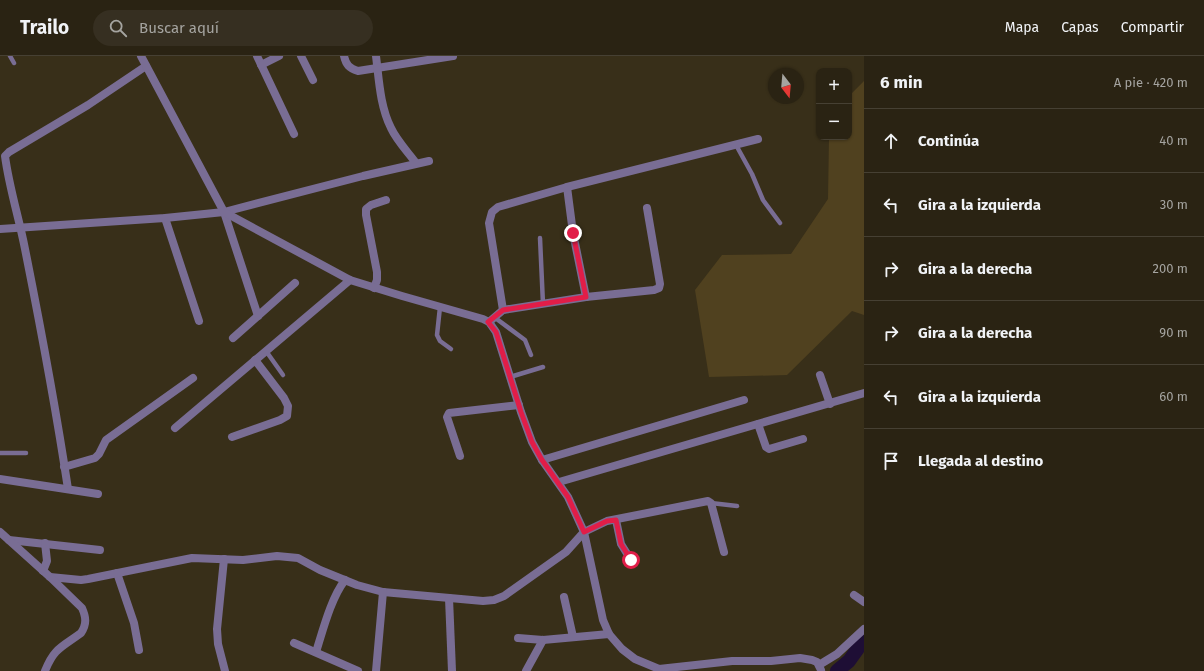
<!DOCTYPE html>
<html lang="es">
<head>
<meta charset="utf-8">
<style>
	:root { --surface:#2a2313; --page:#362f21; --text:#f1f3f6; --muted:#a5a4a0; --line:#464033 }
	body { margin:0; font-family:"Fira Sans",sans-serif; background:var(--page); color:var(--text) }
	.controls { position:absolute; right:12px; top:12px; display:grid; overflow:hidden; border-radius:8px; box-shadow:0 1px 3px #0004 }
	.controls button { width:36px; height:36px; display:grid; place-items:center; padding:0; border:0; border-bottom:1px solid var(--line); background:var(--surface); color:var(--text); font:20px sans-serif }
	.compass { position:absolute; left:768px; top:12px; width:36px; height:36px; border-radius:50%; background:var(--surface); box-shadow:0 1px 3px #0004; rotate:164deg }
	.stop { position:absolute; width:12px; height:12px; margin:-9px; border:3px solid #e11d48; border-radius:50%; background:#fff }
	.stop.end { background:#e11d48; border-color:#fff; box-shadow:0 1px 4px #0008 }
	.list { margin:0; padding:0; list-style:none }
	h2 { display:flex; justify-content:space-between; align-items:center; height:52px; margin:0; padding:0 16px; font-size:17px }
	h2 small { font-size:13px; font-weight:400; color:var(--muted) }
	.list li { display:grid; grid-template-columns:26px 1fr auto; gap:12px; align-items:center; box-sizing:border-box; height:64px; padding:0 16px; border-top:1px solid var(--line) }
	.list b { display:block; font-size:15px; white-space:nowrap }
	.list em { font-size:13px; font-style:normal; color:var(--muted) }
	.icon { flex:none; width:22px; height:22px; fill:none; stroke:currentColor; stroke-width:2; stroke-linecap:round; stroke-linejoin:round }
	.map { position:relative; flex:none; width:864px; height:615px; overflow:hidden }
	header { display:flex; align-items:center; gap:24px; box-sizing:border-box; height:56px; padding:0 20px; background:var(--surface); border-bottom:1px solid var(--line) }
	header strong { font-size:19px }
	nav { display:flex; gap:22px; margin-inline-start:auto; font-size:14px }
	.search { width:280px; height:36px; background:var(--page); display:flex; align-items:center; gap:10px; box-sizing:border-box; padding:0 14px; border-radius:22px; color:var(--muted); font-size:15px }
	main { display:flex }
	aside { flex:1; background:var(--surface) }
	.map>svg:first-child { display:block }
</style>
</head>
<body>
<header>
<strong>Trailo</strong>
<div class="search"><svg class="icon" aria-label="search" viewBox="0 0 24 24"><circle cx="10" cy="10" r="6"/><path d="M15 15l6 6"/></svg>Buscar aquí</div>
<nav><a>Mapa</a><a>Capas</a><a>Compartir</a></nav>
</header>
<main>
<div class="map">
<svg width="864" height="615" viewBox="0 0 864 615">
	<rect width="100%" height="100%" fill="#382f19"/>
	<path fill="#50411f" d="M864 25V259L852 255 787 319 709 321 695 234 722 199 791 198 828 143 829 81H849V40Z"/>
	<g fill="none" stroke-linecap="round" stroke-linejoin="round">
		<path stroke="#1e0e35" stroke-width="14" d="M837 615 849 605 864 584"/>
		<g stroke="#796d94" stroke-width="4.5">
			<path d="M10 0 14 7"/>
			<path d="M736 89 752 118 763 144 780 167"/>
			<path d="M540 182 543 248"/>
			<path d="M440 251 437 279 440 285 451 293"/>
			<path d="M494 261 525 284 531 299"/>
			<path d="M266 295 283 319"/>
			<path d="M510 321 543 311"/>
			<path d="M0 397H26"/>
			<path d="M711 447 737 450"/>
		</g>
		<g stroke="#796d94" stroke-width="8">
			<path d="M257 0 294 78"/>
			<path d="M301 0 313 24"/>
			<path d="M344 0C346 9 349 12 358 15L453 0"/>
			<path d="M376 0C379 24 380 50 391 72 397 85 408 96 416 107"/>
			<path d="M261 9 279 0"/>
			<path d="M567 131 573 177 586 241"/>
			<path d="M224 156 258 260"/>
			<path d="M165 162 199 265"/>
			<path d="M0 173 165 162 224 156 363 120 429 105"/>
			<path d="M374 232 377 224V216L366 159V153L371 149 386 144"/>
			<path d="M503 254 489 167 492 156 498 151 567 131 758 83"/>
			<path d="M489 266 503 254 586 241 654 234 659 232 660 228 647 152"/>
			<path d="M233 282 295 227"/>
			<path d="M820 319 830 348"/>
			<path d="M758 368 766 391 769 393 803 383"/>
			<path d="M175 372 350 224"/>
			<path d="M232 381 280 364 287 360 288 350 284 342 255 304"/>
			<path d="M460 400 447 361 449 357 519 349"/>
			<path d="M542 404 744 344"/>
			<path d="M64 411 95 402 99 398 106 384 193 322"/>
			<path d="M0 423 98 438"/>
			<path d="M559 426 864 337"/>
			<path d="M68 433C56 353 41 273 25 193 19 162 9 131 5 100L9 96 88 49 146 10"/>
			<path d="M616 464 621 488 631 504"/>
			<path d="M9 484 100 494"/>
			<path d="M224 503 217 573 218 588 225 615"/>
			<path d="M43 515 47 505 45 487"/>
			<path d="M117 517 134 567 139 594"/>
			<path d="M50 521 81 524 88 523 192 502 243 504 277 500 298 502 320 514 357 529 383 536 483 545 494 544 504 540 566 496 584 476 607 465 708 445 711 447 724 496"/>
			<path d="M854 539 864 546"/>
			<path d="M564 541 573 581"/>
			<path d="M449 542 452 615"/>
			<path d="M518 582 543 584 609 578"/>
			<path d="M294 587 358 615"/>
			<path d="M316 596C323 574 331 542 345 524"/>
			<path d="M819 609 837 598 864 573"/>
			<path d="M376 615 383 536"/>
			<path d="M526 615 543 584"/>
		</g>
		<g stroke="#796d94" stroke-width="8">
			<path d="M141 0 224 156 350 224 402 240 483 263 489 266 496 276 521 356 532 386 542 404 568 441 584 476 603 564 609 578 622 593 635 603 659 613 732 605H771L800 602 812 604 817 606 821 614"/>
			<path d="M0 476 50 521 82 552C86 561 87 568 81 577 62 591 54 592 45 615"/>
		</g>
	</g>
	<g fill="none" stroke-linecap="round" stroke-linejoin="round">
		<path stroke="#e11d48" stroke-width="5" d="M573 177 586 241 503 254 488 266 496 276 521 356 532 386 542 404 568 441 584 476 607 465 616 464 621 488 631 504"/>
	</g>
</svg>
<div class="controls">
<button>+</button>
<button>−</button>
</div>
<svg class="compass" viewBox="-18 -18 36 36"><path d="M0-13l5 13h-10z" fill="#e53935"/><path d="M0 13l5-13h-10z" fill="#a5a4a0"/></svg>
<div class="stop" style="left:631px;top:504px"></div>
<div class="stop end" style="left:573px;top:177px"></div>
</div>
<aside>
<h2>6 min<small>A pie · 420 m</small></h2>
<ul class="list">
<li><svg class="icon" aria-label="ahead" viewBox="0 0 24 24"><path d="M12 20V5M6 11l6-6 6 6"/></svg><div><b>Continúa</b></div><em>40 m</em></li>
<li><svg class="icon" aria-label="left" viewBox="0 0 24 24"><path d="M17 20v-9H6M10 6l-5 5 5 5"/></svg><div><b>Gira a la izquierda</b></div><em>30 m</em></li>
<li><svg class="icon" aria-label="right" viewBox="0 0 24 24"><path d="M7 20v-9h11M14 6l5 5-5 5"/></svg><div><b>Gira a la derecha</b></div><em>200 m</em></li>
<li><svg class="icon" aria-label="right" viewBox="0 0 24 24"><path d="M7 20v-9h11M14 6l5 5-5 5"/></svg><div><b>Gira a la derecha</b></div><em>90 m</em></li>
<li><svg class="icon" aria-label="left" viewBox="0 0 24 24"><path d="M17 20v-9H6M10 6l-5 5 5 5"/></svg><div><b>Gira a la izquierda</b></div><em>60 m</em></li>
<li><svg class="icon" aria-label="arrive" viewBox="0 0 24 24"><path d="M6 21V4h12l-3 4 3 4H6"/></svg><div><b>Llegada al destino</b></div></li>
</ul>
</aside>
</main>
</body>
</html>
